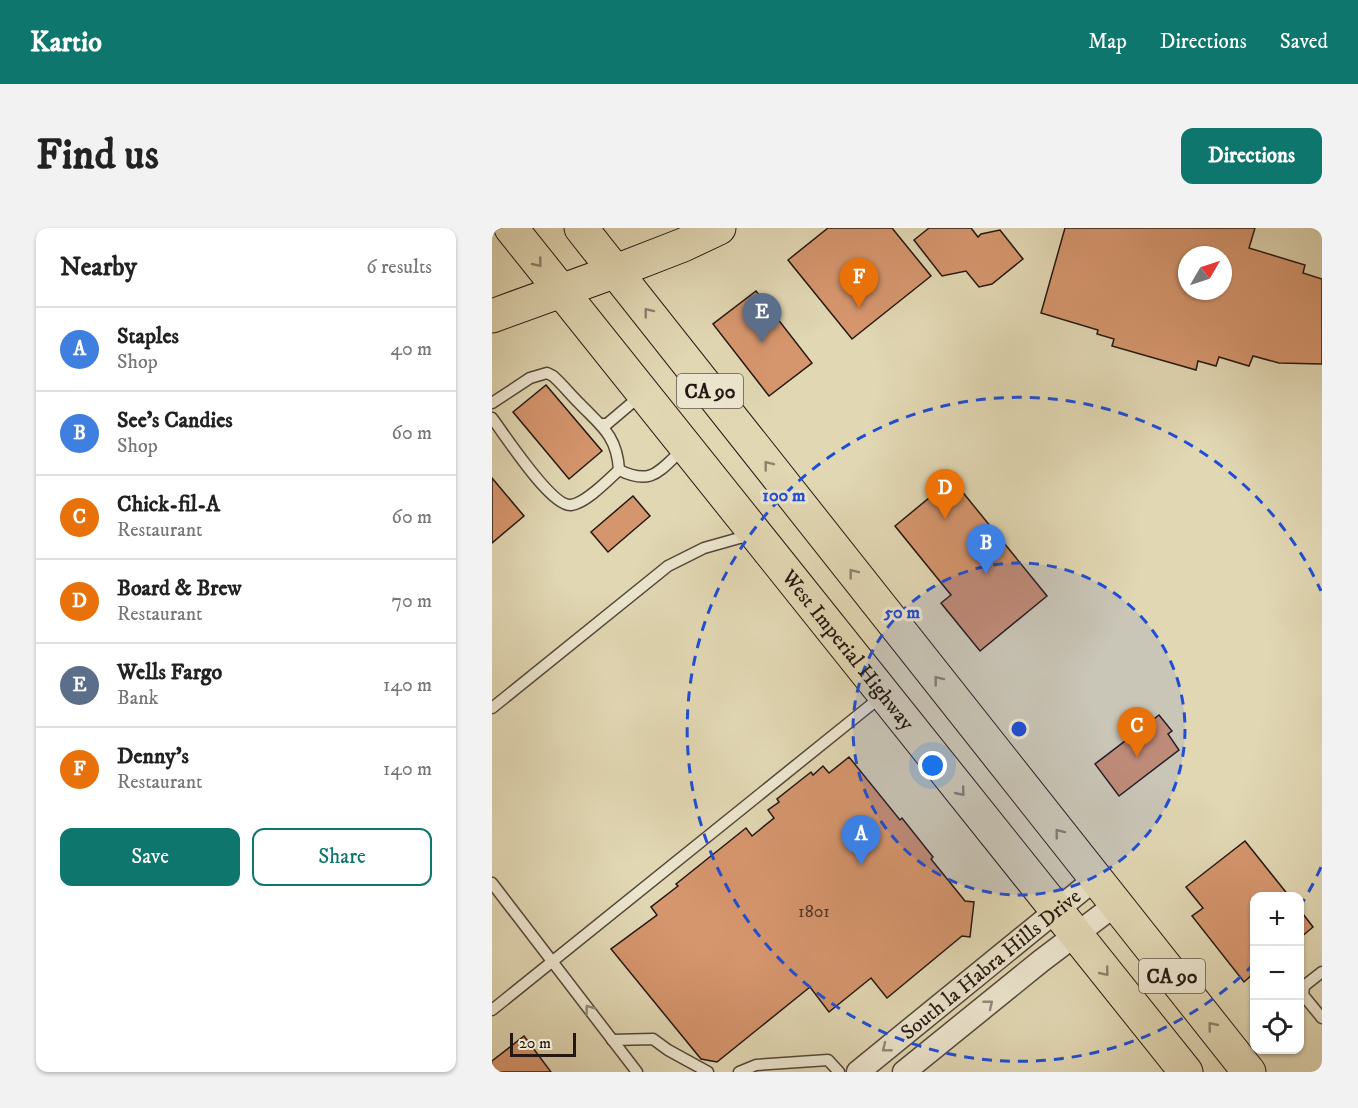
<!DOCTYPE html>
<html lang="en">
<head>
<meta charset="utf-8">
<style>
	:root { --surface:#fff; --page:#f2f2f2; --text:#222; --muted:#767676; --line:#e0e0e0; --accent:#0f766e }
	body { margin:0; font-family:"IM FELL DW Pica",serif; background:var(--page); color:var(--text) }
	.controls { position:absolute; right:18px; bottom:18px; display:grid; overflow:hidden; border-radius:12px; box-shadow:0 2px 4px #0004 }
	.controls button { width:54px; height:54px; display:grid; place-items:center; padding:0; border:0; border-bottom:2px solid var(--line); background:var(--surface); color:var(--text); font:30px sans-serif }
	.compass { position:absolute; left:686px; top:18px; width:54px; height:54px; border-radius:50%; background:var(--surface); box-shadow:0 2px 4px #0004; rotate:51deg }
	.scale { position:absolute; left:18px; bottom:15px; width:66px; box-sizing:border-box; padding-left:6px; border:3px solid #251812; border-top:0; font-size:16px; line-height:21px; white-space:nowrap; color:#251812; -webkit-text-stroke:4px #ece5ce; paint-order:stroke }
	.you { position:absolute; left:441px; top:538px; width:21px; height:21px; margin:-15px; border:4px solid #fff; border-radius:50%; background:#1a73e8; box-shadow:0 0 0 9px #1a73e833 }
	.badge { display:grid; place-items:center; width:39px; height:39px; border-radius:50%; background:var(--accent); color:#fff; font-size:20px; font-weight:700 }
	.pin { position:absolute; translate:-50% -50px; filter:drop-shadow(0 2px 3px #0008) }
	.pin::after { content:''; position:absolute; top:32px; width:21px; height:18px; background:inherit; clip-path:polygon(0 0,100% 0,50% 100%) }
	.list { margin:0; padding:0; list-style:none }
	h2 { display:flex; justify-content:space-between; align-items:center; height:78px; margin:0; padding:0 24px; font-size:26px }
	h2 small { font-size:20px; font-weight:400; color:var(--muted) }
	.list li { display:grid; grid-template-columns:39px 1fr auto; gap:18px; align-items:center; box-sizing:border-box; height:84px; padding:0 24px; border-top:2px solid var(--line) }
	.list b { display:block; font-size:22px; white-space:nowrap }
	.list p { margin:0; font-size:20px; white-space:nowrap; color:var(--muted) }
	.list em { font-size:20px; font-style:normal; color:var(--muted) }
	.actions { display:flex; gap:12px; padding:18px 24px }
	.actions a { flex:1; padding:14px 0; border:2px solid var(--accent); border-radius:12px; text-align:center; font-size:21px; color:var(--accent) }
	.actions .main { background:var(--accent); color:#fff }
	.icon { flex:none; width:33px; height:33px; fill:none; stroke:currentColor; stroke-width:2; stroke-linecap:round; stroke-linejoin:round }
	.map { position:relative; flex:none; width:830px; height:844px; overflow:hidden; border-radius:12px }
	header { display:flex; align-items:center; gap:36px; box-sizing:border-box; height:84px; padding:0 30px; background:var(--accent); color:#fff }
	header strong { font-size:28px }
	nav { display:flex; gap:33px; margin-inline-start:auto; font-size:21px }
	.intro { display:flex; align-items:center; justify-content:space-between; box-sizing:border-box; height:144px; padding:0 36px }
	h1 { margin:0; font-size:42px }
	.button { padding:15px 27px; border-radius:12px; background:var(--accent); color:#fff; font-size:21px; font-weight:700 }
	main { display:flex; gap:36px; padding:0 36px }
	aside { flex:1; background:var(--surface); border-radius:12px; box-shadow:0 2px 4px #0004 }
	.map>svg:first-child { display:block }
</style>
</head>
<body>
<header>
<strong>Kartio</strong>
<nav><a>Map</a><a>Directions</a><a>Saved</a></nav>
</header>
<div class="intro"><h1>Find us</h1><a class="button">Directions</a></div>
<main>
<aside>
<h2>Nearby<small>6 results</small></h2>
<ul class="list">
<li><span class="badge" style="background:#3f7fe0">A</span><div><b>Staples</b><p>Shop</p></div><em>40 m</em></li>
<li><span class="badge" style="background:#3f7fe0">B</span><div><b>See's Candies</b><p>Shop</p></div><em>60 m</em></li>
<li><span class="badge" style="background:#e8710a">C</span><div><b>Chick-fil-A</b><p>Restaurant</p></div><em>60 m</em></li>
<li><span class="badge" style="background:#e8710a">D</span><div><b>Board &amp; Brew</b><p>Restaurant</p></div><em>70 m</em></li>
<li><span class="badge" style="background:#5c6f8a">E</span><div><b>Wells Fargo</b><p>Bank</p></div><em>140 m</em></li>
<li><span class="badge" style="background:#e8710a">F</span><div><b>Denny's</b><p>Restaurant</p></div><em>140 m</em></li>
</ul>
<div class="actions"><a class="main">Save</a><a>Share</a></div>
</aside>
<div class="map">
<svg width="830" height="844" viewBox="0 0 830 844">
	<rect width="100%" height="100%" fill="#e1d7b3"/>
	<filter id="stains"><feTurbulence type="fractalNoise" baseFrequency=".00333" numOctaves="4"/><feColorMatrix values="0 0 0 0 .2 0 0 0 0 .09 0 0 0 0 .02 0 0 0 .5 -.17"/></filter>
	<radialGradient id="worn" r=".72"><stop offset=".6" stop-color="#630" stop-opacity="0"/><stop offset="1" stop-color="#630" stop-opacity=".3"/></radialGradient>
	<g fill="#d5956d" stroke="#251812" stroke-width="1.5" fill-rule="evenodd">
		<path d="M336 0H400L439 48 360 111 296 32Z"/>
		<path d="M437 0H479L486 9 489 6 508 2 531 31 500 56 487 59 474 43 450 48 422 12Z"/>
		<path d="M573 0H763L757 20 813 37 811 45 830 51V136L787 135 761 128 757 138 727 129 724 138 706 133 704 142 620 118 622 111 605 106 606 102 549 85ZM695 27H731V63H695Z"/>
		<path d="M264 63 320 135 277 168 221 96Z"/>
		<path d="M54 157 110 223 77 251 21 184Z"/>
		<path d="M0 250 32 288 0 315Z"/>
		<path d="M460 251 555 368 488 423 449 375 459 367 403 298Z"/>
		<path d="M141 268 158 288 116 324 99 304Z"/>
		<path d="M667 487 680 503 676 506 687 522 627 568 603 536Z"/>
		<path d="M357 529 408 592 410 590 441 629 439 631 473 673 482 674 478 709 470 708 395 770 379 750 337 784 318 759 225 834 209 831 119 721 165 687 159 679 186 658 184 656 254 600 260 608 282 590 276 582 287 574 285 571 319 544 321 547 331 538 337 545Z"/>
		<path d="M753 613 797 668H762V745L752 754 700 688 711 680 694 659Z"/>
		<path d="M808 682 821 699 808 710Z"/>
		<path d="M32 808 59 844H0V833Z"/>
	</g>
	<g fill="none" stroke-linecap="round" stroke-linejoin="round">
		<g stroke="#54483a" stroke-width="13">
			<g id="service">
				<path d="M0 175 38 150 55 145 61 148C70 156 78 166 87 175 108 197 125 207 127 242 116 252 94 275 79 277 59 279 13 207 0 190"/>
				<path d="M110 196H115L148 168"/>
				<path d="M127 242C160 258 167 243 191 221"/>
				<path d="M0 480 176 338 212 320 258 307"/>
				<path d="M0 655 145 844"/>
				<path d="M830 744 812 758 811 767 830 790"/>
				<path d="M0 782 390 468"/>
				<path d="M120 812 161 811 176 822 216 844"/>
				<path d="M247 844 264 837 336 832 347 844"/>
			</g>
		</g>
		<g stroke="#54483a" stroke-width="25">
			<g id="minor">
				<path id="s1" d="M366 844 603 651"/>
				<path d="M412 844 549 733 623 677"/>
			</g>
		</g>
		<g stroke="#251812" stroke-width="35">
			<g id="primary">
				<path id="s2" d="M19 0 694 844"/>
				<path d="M89 0 757 844"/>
				<path d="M0 88 124 43 191 17 227 0"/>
			</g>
		</g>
		<use href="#service" stroke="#ece5ce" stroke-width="10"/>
		<use href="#minor" stroke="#ece5ce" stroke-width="22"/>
		<use href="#primary" stroke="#e1d7b3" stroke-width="33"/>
	</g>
	<defs><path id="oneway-chevron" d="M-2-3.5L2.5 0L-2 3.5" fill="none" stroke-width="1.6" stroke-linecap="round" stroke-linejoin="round" transform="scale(1.5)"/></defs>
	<g stroke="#8c816b">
		<use href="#oneway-chevron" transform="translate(46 35) rotate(51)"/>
		<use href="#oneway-chevron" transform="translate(156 84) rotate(-128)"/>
		<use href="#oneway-chevron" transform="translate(276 237) rotate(-128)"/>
		<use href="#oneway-chevron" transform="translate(361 345) rotate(-128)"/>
		<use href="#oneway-chevron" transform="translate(446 452) rotate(-128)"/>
		<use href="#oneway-chevron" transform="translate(469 564) rotate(51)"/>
		<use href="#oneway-chevron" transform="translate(567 605) rotate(-128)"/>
		<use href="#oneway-chevron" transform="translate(613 744) rotate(51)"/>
		<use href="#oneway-chevron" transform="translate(720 798) rotate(-129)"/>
	</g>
	<g stroke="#928979">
		<use href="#oneway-chevron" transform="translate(497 776) rotate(-39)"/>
		<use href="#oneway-chevron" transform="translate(97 781) rotate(-127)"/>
		<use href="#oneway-chevron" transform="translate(394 820) rotate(141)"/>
	</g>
	<circle cx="527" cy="501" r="166" fill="#1d4ed8" fill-opacity=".12"/>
	<g fill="none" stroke="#1d4ed8" stroke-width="3" stroke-dasharray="10 8">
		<circle cx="527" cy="501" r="166"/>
		<path d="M829 639A332 332 0 0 1 809 677M762 736A332 332 0 1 1 829 363"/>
	</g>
	<g text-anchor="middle" stroke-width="6" stroke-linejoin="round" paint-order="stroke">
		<g font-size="18" fill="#513729">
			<text x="322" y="689">1801</text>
		</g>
		<g fill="#ece5ce" stroke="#61564a" stroke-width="1.5">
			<rect x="185" y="146" width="66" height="34" rx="4.5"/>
			<rect x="647" y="731" width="66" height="34" rx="4.5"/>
		</g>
		<g font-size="20" font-weight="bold" fill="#251812">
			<text x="218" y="170">CA 90</text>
			<text x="680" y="755">CA 90</text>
		</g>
		<g font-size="21" fill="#251812" stroke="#ece5ce">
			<text dy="7" stroke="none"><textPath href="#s2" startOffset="540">West Imperial Highway</textPath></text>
			<text dy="7" stroke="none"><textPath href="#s1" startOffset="171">South la Habra Hills Drive</textPath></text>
		</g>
	</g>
	<circle cx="527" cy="501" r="9" fill="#1d4ed8" stroke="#ece5ce" stroke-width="3"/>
	<g font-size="18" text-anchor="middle" font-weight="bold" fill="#1d4ed8" stroke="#ece5ce" stroke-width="6" stroke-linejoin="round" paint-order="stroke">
		<text x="292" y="273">100 m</text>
		<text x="410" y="390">50 m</text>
	</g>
	<rect width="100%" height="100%" filter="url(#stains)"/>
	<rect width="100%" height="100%" fill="url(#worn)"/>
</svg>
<div class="controls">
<button>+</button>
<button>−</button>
<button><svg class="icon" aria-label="locate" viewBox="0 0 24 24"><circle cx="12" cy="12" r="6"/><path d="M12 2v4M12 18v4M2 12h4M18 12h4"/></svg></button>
</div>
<svg class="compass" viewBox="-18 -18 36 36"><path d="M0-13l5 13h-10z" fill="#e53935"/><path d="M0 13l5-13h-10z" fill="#767676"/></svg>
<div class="scale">20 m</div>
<div class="you"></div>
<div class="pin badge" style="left:369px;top:637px;background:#3f7fe0">A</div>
<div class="pin badge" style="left:494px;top:346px;background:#3f7fe0">B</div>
<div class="pin badge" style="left:645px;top:529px;background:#e8710a">C</div>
<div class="pin badge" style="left:453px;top:291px;background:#e8710a">D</div>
<div class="pin badge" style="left:270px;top:115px;background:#5c6f8a">E</div>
<div class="pin badge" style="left:367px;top:80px;background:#e8710a">F</div>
</div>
</main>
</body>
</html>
